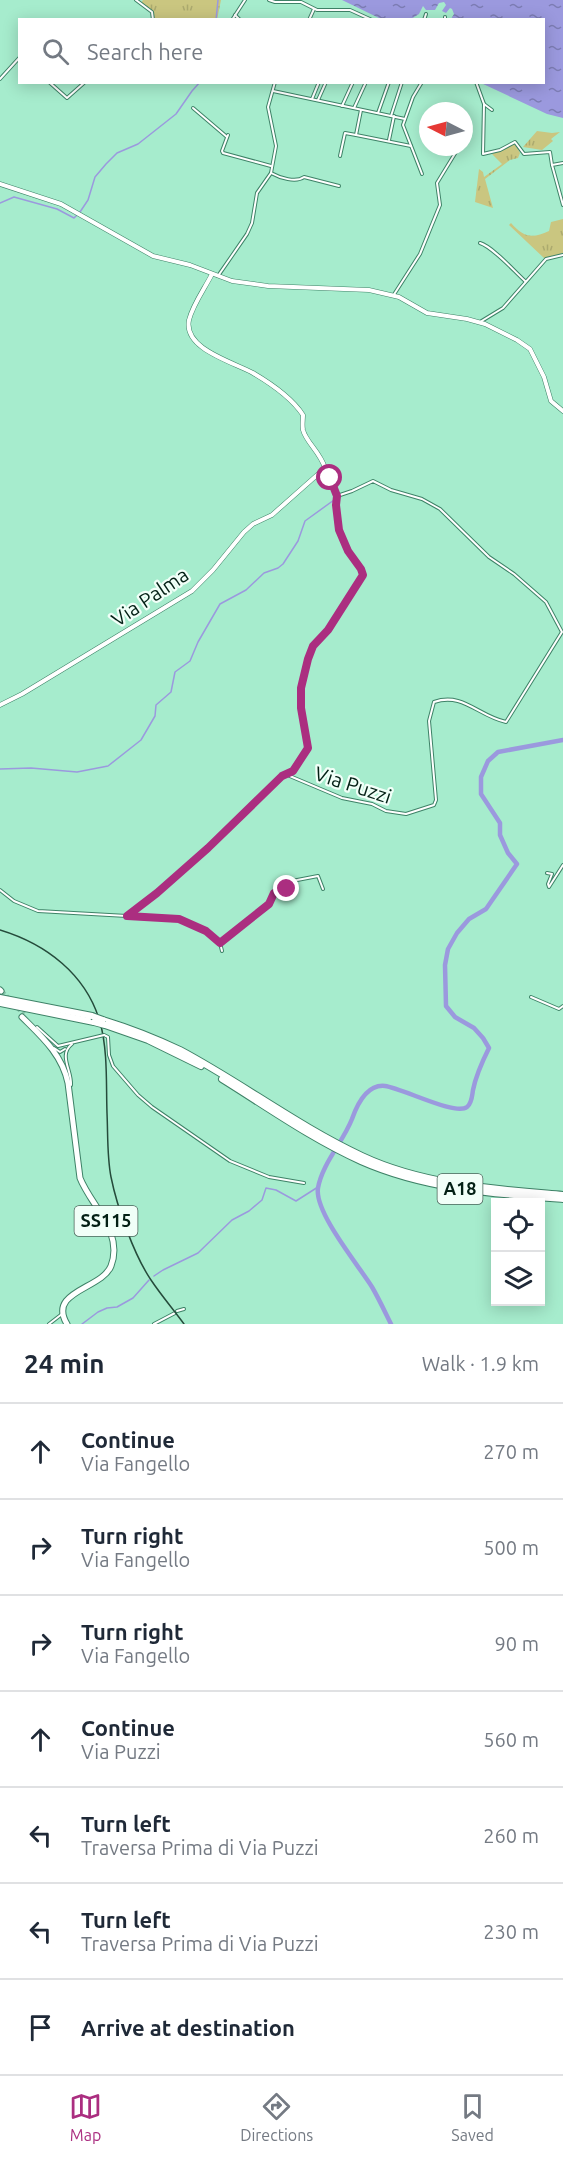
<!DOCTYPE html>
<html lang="en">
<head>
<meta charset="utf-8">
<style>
	:root { --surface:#fff; --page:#f2f2f3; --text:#1f2937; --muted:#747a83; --line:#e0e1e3; --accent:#ab2e80 }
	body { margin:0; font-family:Ubuntu,sans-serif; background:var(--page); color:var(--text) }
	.controls { position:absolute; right:18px; bottom:18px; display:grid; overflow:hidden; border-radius:0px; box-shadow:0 3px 15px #0003 }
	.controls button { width:54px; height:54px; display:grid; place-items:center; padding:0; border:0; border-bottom:2px solid var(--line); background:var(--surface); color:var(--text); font:30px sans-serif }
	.compass { position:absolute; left:419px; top:102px; width:54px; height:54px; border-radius:50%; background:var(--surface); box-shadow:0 3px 15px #0003; rotate:276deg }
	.stop { position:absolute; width:18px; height:18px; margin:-14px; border:4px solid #ab2e80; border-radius:50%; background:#fff }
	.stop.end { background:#ab2e80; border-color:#fff; box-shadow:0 2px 6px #0008 }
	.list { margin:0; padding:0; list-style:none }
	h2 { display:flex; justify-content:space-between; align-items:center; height:78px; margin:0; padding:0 24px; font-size:26px }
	h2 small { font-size:20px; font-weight:400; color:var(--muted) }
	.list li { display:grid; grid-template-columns:39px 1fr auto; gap:18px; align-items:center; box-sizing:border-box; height:96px; padding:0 24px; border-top:2px solid var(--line) }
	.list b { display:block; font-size:22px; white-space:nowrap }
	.list p { margin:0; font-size:20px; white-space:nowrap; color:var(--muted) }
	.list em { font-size:20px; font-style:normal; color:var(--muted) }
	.icon { flex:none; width:33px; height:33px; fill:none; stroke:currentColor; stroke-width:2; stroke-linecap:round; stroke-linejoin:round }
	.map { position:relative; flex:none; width:563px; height:1324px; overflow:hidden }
	.search { position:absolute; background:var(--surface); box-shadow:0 3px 15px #0003; left:18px; right:18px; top:18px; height:66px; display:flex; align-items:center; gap:15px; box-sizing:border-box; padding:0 21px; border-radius:0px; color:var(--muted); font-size:22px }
	.sheet { height:750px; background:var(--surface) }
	nav { display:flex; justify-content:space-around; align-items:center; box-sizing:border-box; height:84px; border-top:2px solid var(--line); background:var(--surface); font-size:16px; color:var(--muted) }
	nav a { display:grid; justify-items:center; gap:3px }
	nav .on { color:var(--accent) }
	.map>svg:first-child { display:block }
</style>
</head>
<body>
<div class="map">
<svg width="563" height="1324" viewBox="0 0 563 1324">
	<defs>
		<pattern id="grass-tufts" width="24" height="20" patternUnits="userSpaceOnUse" patternTransform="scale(1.5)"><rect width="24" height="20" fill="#cac680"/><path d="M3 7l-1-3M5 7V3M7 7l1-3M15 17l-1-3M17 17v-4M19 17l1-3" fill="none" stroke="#acaa6e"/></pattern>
		<pattern id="water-ripples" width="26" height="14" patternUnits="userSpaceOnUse" patternTransform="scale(1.5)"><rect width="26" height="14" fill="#9b99de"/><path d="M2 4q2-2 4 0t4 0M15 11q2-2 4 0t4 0" fill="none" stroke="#7c7cb3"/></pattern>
	</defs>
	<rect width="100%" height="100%" fill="#a6eccd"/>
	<g fill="url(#grass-tufts)">
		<path d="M143 0H221L217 20 153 19 154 14 141 3Z"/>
		<path d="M537 131 552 133 560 132 551 139 553 141 542 150 523 147Z"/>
		<path d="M515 143 520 153 518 158 510 160 485 179 493 208 475 202 479 169 483 172 484 177 502 164 492 154Z"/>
		<path d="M563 219V254L561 253V254L545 259 509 225 511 223C523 237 532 239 549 231L551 222Z"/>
	</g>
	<path fill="url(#water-ripples)" d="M342 0H563V118L547 114 481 83 544 82V20L451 19 454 14 452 9 450 8 446 13 442 11 446 5 444 2 439 3 435 10H426L423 6 419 14 411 19H381Z"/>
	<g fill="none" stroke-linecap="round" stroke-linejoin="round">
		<g stroke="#9b99de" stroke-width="1.5">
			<path d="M216 20 218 0"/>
			<path d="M0 203 14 197 57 209 74 218 77 215"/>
			<path d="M80 212 88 200 95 177 106 164 117 153 138 144 176 114 192 91 200 82"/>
			<path d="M0 769 31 768 77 772 108 766 141 740 155 716 156 705 171 692 175 672 190 661 198 642 220 604 246 590 264 573 278 568 283 564 298 541 305 521 334 500"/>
			<path d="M154 1276 163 1270 198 1253 232 1220 249 1211 262 1200 266 1188 276 1190 296 1201 318 1187"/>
			<path d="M82 1324 98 1312 107 1308 117 1307 133 1298 149 1280"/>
		</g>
		<path stroke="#9b99de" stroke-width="4.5" d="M391 1324C385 1312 379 1299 372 1287 359 1266 314 1212 318 1188 322 1164 343 1142 352 1119 357 1105 367 1084 385 1086 402 1088 455 1116 467 1107 472 1103 472 1096 473 1090 476 1075 482 1062 489 1048L483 1038 474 1028 455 1017 446 1006 445 965 448 949 457 933 469 919 486 909 517 864 508 853 500 835V823L481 794V777L488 761 498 752 563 740"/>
		<path stroke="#85c3a8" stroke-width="5" stroke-dasharray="5 2.5" stroke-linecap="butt" d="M1 991 24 1014"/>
		<g stroke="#3e8267" stroke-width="4">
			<g id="minor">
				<path d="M136 0 152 12 153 20"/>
				<path d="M269 0 275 2H301L317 10H350L372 20"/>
				<path d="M235 15 240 20"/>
				<path d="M232 20 245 0"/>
				<path d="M309 20 314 9"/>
				<path d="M424 20 426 14"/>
				<path d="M445 20V17"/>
				<path d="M0 79 20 57"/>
				<path d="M49 82 67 98 85 82"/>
				<path d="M422 82 413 97 403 125 422 174"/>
				<path d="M476 82 484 104 483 154 500 150 515 142 524 154 550 152 552 165"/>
				<path d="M273 91 405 119"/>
				<path d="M312 99 319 82"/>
				<path d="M318 100 326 82"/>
				<path d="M484 104 492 110"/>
				<path d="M342 106 353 82"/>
				<path d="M193 108 227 137"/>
				<path d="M354 108 366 82"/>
				<path d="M361 110 356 135 411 146"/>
				<path d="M378 113 389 82"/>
				<path d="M391 116 402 82"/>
				<path d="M228 135 222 151 223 153 271 166"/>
				<path d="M389 140 394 116"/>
				<path d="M340 156 345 133 356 135"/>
				<path d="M563 163 552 165 563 205"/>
				<path d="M271 173C280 178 296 183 304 177L339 186"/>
				<path d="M480 243C493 247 514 271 525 281"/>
				<path d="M218 276 247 234 252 223 257 193 271 173 276 146 268 107 275 82"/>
				<path d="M393 296 420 254 440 205 437 183 459 147"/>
				<path d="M480 322 503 308 546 259 563 255"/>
				<path d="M288 774 293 771 309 746 301 708V688L307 659 313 646 329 630 363 575 361 569 348 551 340 530 336 505 337 496 325 468"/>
				<path d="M547 873 552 874 548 884 549 887 563 865"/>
				<path d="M0 890 14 901 38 911 127 916 157 893 208 848 285 774 342 798 372 804 386 811 406 814 434 805 436 800 429 721 434 702C463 692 478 716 506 722L562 632 546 602 514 574 489 557 440 509 422 499 391 490 373 481 352 491 337 496"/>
				<path d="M127 916 179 919 206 931 220 943 269 904 274 893 287 889 292 881 318 876 323 889"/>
				<path d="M220 943 222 951"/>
				<path d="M531 997 559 1009 563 1006"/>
				<path d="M37 1027 58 1046 100 1036"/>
				<path d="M104 1035 108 1037 109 1055 113 1066 138 1095 152 1107 230 1161 269 1177 304 1183"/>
				<path d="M54 1048 60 1052 65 1049"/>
				<path d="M71 1085C72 1070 58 1055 72 1044"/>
				<path d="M177 1311 184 1309"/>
				<path d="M49 1324 62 1314"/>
				<path d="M154 1324 175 1313"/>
			</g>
		</g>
		<g stroke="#3e8267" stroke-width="5">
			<g id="tertiary">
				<path d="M0 184 61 204 153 256 190 265 232 281 268 286 369 290 399 297 427 313 467 319 485 324 517 340 530 349 544 377 551 401 563 411"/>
				<path d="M0 705 22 694 192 591 213 570 244 532 253 524 272 515 325 468C320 452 306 442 303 430 302 425 303 420 303 415 292 398 270 383 253 373 233 362 183 349 189 320 193 304 205 288 212 274"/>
			</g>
		</g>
		<g stroke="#3e8267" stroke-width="7">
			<g id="primary">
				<path d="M0 990 1 991"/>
				<path d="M22 1017C41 1036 62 1054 68 1083L80 1178C91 1206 124 1232 111 1266 102 1289 47 1291 67 1324"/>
			</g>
		</g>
		<g stroke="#3e8267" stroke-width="8">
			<g id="motorway">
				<path d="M0 998 92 1016"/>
				<path d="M0 1003 94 1022"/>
				<path d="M103 1020C129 1028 155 1038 180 1050 242 1083 298 1126 362 1156 424 1185 495 1189 563 1195"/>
				<path d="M105 1025 148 1040 201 1066"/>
				<path d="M222 1079C267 1107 312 1139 361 1161 424 1189 495 1194 563 1199"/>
			</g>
		</g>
		<use href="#minor" stroke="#fff" stroke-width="2"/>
		<use href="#tertiary" stroke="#fff" stroke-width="4"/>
		<use href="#primary" stroke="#fff" stroke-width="5"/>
		<use href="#motorway" stroke="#fff" stroke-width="6"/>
		<path stroke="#254b3b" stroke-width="1.5" d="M0 930C46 944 86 974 100 1022 108 1051 106 1084 107 1113 108 1135 107 1157 111 1177 117 1207 134 1255 151 1280 161 1295 173 1309 184 1324"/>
		<g stroke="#3e8267" stroke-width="4" stroke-linecap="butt">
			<path id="minor-bridge" d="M100 1036 104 1035"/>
		</g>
		<g stroke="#3e8267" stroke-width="8" stroke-linecap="butt">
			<g id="motorway-bridge">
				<path d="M92 1016 103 1020"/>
				<path d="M94 1022 105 1025"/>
			</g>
		</g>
		<use href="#minor-bridge" stroke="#fff" stroke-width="2"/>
		<use href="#motorway-bridge" stroke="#fff" stroke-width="6"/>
	</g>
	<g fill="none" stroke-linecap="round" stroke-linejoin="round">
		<path stroke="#ab2e80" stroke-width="8" d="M287 889 274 893 269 904 220 943 206 931 179 919 127 916 157 893 208 848 282 776 293 771 308 748 301 708V688L308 659 313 646 328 630 363 575 361 569 348 551 339 530 336 505 337 496 330 478"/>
	</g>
	<g text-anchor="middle" stroke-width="4.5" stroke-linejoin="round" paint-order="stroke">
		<g fill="#f1fff8" stroke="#4a6359" stroke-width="1.5">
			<rect x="437.5" y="1174" width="45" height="30" rx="4.5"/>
			<rect x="74.5" y="1206" width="63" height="30" rx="4.5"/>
		</g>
		<g font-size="18" font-weight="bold" fill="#032015">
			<text x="460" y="1195">A18</text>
			<text x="106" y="1227">SS115</text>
		</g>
		<g font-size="20" fill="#032015" stroke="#f1fff8">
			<text transform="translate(150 597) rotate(-34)" y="7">Via Palma</text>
			<text transform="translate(353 785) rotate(18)" y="7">Via Puzzi</text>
		</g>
	</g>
</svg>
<div class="controls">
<button><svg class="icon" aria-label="locate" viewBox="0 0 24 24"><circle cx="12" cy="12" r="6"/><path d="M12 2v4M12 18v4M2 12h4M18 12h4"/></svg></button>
<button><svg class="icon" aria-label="layers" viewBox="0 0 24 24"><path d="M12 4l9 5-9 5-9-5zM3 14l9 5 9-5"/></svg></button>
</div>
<svg class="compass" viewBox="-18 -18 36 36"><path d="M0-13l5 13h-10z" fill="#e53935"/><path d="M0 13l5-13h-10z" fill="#747a83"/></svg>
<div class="stop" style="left:330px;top:478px"></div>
<div class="stop end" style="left:287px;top:889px"></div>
<div class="search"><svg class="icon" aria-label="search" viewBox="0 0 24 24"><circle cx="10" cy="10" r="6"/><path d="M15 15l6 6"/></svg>Search here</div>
</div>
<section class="sheet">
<h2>24 min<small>Walk · 1.9 km</small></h2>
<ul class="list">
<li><svg class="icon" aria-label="ahead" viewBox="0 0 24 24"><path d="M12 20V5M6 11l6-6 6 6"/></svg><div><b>Continue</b><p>Via Fangello</p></div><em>270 m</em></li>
<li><svg class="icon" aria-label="right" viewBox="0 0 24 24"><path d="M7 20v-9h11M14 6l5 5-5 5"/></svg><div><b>Turn right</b><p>Via Fangello</p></div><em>500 m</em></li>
<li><svg class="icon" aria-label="right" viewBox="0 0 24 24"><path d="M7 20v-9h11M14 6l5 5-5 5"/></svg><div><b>Turn right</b><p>Via Fangello</p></div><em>90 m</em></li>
<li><svg class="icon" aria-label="ahead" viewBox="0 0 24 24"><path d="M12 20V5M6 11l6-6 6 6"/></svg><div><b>Continue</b><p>Via Puzzi</p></div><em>560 m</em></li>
<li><svg class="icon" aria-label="left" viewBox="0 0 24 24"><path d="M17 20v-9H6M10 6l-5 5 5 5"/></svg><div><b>Turn left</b><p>Traversa Prima di Via Puzzi</p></div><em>260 m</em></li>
<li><svg class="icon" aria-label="left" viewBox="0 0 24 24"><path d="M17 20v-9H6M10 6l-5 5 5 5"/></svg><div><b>Turn left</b><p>Traversa Prima di Via Puzzi</p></div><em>230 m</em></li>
<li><svg class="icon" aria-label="arrive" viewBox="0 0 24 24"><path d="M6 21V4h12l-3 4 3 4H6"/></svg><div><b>Arrive at destination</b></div></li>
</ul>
</section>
<nav>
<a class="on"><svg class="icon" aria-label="map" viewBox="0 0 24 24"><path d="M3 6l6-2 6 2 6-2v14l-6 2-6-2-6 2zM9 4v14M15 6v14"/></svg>Map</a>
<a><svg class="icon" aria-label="directions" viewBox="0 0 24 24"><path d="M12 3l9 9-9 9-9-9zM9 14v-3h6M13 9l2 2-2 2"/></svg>Directions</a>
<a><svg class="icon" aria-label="saved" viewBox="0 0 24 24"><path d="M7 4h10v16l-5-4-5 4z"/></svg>Saved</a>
</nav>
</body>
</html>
